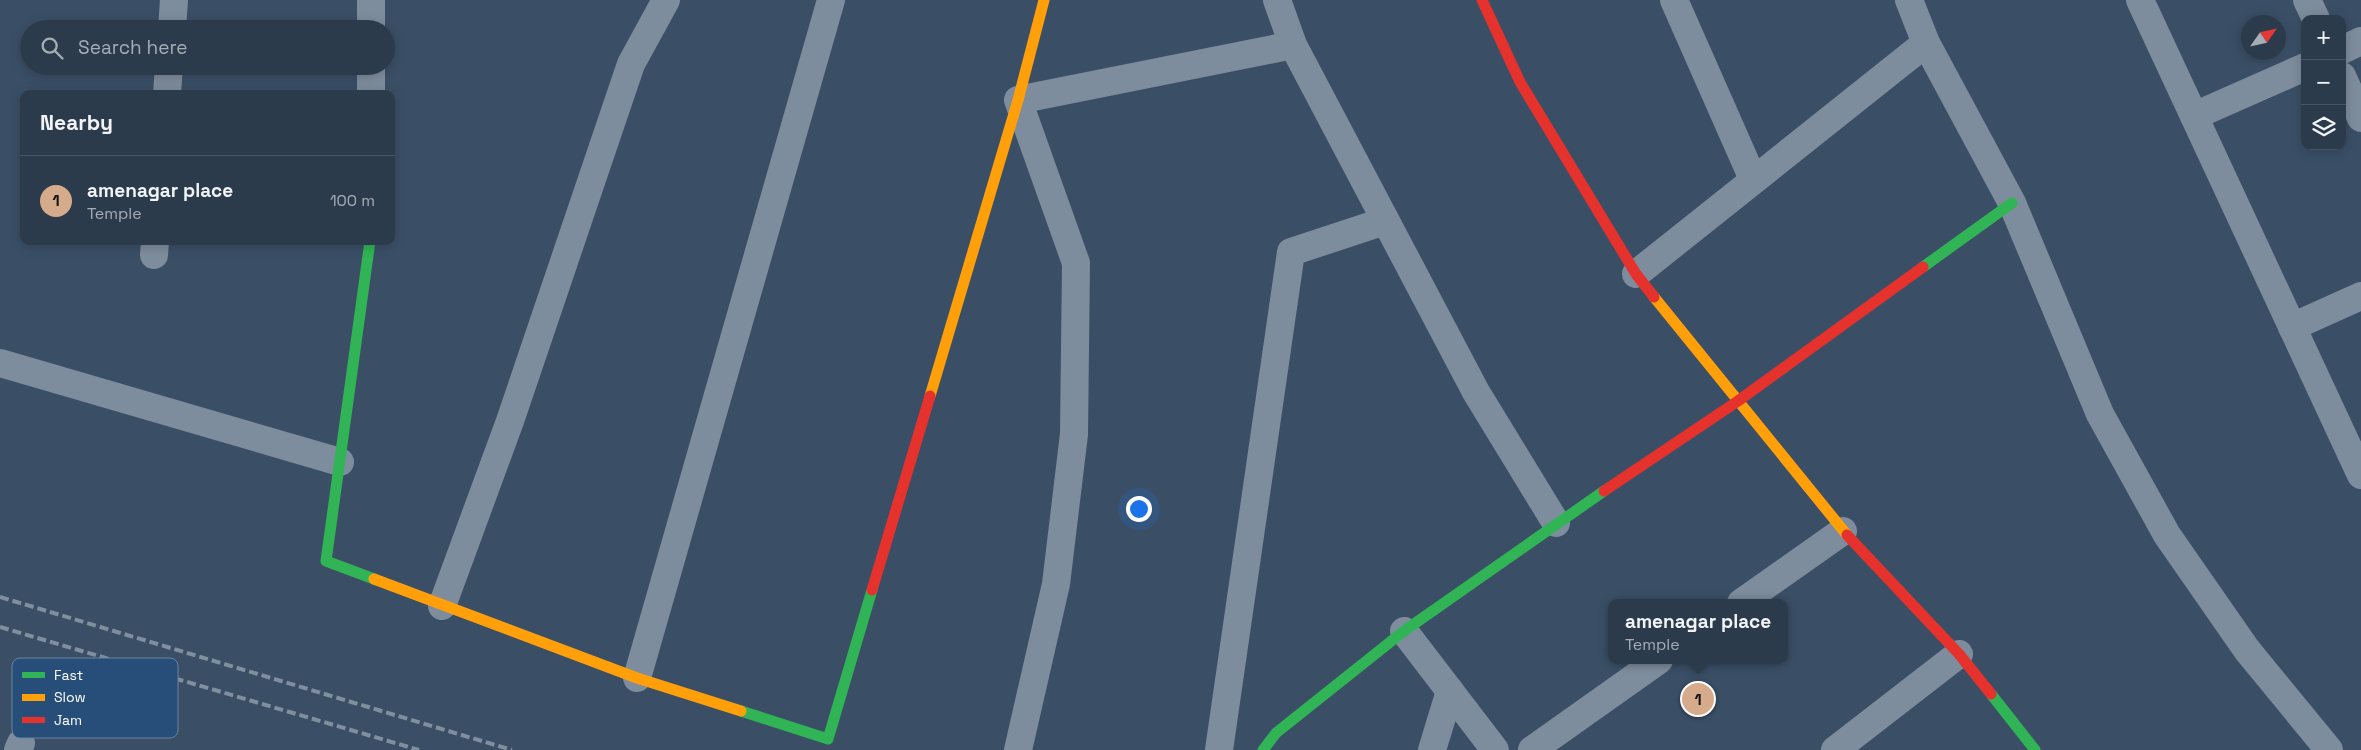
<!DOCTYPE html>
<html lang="en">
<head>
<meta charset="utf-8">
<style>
	:root { --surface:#2c3b4c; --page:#384656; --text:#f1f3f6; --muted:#a6adb5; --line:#485564; --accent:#d6ab8b }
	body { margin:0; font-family:"Space Grotesk",sans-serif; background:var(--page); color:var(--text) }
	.controls { position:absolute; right:15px; top:15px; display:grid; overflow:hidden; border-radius:10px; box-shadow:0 2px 12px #0003 }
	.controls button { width:45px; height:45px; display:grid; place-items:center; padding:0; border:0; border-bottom:1px solid var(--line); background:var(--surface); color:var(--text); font:25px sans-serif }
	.compass { position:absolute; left:2241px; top:15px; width:45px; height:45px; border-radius:50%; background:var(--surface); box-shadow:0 2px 12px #0003; rotate:56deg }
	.you { position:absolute; left:1138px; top:508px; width:18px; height:18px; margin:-12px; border:4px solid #fff; border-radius:50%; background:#1a73e8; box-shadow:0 0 0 8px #1a73e833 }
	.badge { display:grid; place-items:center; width:32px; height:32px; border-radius:50%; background:var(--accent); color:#111; font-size:16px; font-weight:700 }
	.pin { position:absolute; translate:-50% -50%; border:2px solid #fff; box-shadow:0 1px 5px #0006 }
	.popup { position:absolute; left:1608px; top:599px; width:180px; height:65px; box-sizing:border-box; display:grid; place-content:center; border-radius:10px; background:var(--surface); filter:drop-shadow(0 1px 4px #0005); font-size:16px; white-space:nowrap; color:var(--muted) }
	.popup b { font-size:19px; color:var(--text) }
	.popup::after { content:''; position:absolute; left:50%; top:100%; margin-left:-10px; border:10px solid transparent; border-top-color:var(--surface) }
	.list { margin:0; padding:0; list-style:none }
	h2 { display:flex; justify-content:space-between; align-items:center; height:65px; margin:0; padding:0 20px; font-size:21px }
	h2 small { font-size:16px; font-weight:400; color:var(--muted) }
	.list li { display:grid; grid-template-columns:32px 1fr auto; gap:15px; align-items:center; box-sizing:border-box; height:90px; padding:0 20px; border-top:1px solid var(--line) }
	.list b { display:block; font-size:19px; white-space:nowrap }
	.list p { margin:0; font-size:16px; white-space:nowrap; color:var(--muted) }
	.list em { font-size:16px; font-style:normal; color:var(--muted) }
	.icon { flex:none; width:28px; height:28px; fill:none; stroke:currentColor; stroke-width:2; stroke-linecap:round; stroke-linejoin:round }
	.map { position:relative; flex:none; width:2361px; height:750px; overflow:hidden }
	.search { position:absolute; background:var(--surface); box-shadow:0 2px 12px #0003; left:20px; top:20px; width:375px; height:55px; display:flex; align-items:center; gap:12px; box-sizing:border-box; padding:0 18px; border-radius:28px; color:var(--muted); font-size:19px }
	.panel { position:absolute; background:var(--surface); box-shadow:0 2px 12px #0003; left:20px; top:90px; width:375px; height:155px; border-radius:10px }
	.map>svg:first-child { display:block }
</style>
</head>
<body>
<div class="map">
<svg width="2361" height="750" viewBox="0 0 2361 750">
	<rect width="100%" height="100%" fill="#3a4f66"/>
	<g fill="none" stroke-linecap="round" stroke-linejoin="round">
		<g stroke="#7e8d9d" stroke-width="28">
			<path d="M1277 0 1293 45 1476 392 1556 523"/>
			<path d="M1674 0 1753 179"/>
			<path d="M1909 0 1926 43 2012 203 2100 414 2167 535 2247 650 2329 750"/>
			<path d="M2140 0 2361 475"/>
			<path d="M2307 0 2316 19"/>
			<path d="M172 29 174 0"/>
			<path d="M371 29V0"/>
			<path d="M2342 50 2361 41"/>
			<path d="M2342 76 2361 118"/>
			<path d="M167 94 169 66"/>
			<path d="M371 94V66"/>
			<path d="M2194 116 2305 67"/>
			<path d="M154 255 155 241"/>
			<path d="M1636 274 1926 43"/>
			<path d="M2292 327 2361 296"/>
			<path d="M0 363 340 462"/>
			<path d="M1741 603 1843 531"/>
			<path d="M442 606 510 421 631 64 666 0"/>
			<path d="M1404 631 1495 750"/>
			<path d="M637 678 831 0"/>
			<path d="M18 750 21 743"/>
			<path d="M1018 750 1056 584 1074 434 1076 263 1018 100 1293 45"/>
			<path d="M1219 750 1291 252 1385 221"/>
			<path d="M1432 750 1450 691"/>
			<path d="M1532 750 1659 660"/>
			<path d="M1835 750 1959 654"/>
		</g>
		<g stroke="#30b455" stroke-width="11">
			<path d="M370 241 326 561 374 579"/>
			<path d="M1923 267 2012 203"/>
			<path d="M1991 694 2035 750"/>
			<path d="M741 711 828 739 872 590"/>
			<path d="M1263 750 1276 733 1404 631 1604 491"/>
		</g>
		<g stroke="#ff9f0a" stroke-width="11">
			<path d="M1654 297 1847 535"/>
			<path d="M930 396 1018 100 1044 0"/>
			<path d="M374 579 637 678 741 711"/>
		</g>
		<g stroke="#e5322d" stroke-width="11">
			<path d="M1482 0 1520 82 1636 274 1654 297"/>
			<path d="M1604 491 1738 401 1923 267"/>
			<path d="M1847 535 1959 654 1991 694"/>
			<path d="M872 590 930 396"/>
		</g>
		<g stroke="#808f9d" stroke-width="4" stroke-dasharray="9 4" stroke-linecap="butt">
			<path d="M0 597 512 750"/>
			<path d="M0 627 419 750"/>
		</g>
	</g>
	<rect x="12" y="658" width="166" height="80" rx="8" fill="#274e79" stroke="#6883a1" stroke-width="1"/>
	<rect x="22" y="672" width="23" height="6" fill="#30b455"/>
	<rect x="22" y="694" width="23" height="7" fill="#ff9f0a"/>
	<rect x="22" y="717" width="23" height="6" fill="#e5322d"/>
	<g font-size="14" fill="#fff">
		<text x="54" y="680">Fast</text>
		<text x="54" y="702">Slow</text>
		<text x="54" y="725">Jam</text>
	</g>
</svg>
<div class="controls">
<button>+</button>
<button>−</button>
<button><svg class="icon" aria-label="layers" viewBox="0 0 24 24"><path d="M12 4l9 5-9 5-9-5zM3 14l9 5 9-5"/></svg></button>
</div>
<svg class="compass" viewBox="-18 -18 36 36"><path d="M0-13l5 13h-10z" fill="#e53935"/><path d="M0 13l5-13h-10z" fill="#a6adb5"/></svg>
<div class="you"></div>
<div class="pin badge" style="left:1698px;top:699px">1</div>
<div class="popup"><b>amenagar place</b>Temple</div>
<div class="search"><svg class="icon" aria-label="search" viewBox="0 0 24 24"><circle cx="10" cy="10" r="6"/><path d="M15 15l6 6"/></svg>Search here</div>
<section class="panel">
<h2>Nearby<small></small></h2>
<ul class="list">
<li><span class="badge">1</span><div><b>amenagar place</b><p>Temple</p></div><em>100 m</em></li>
</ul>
</section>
</div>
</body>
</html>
